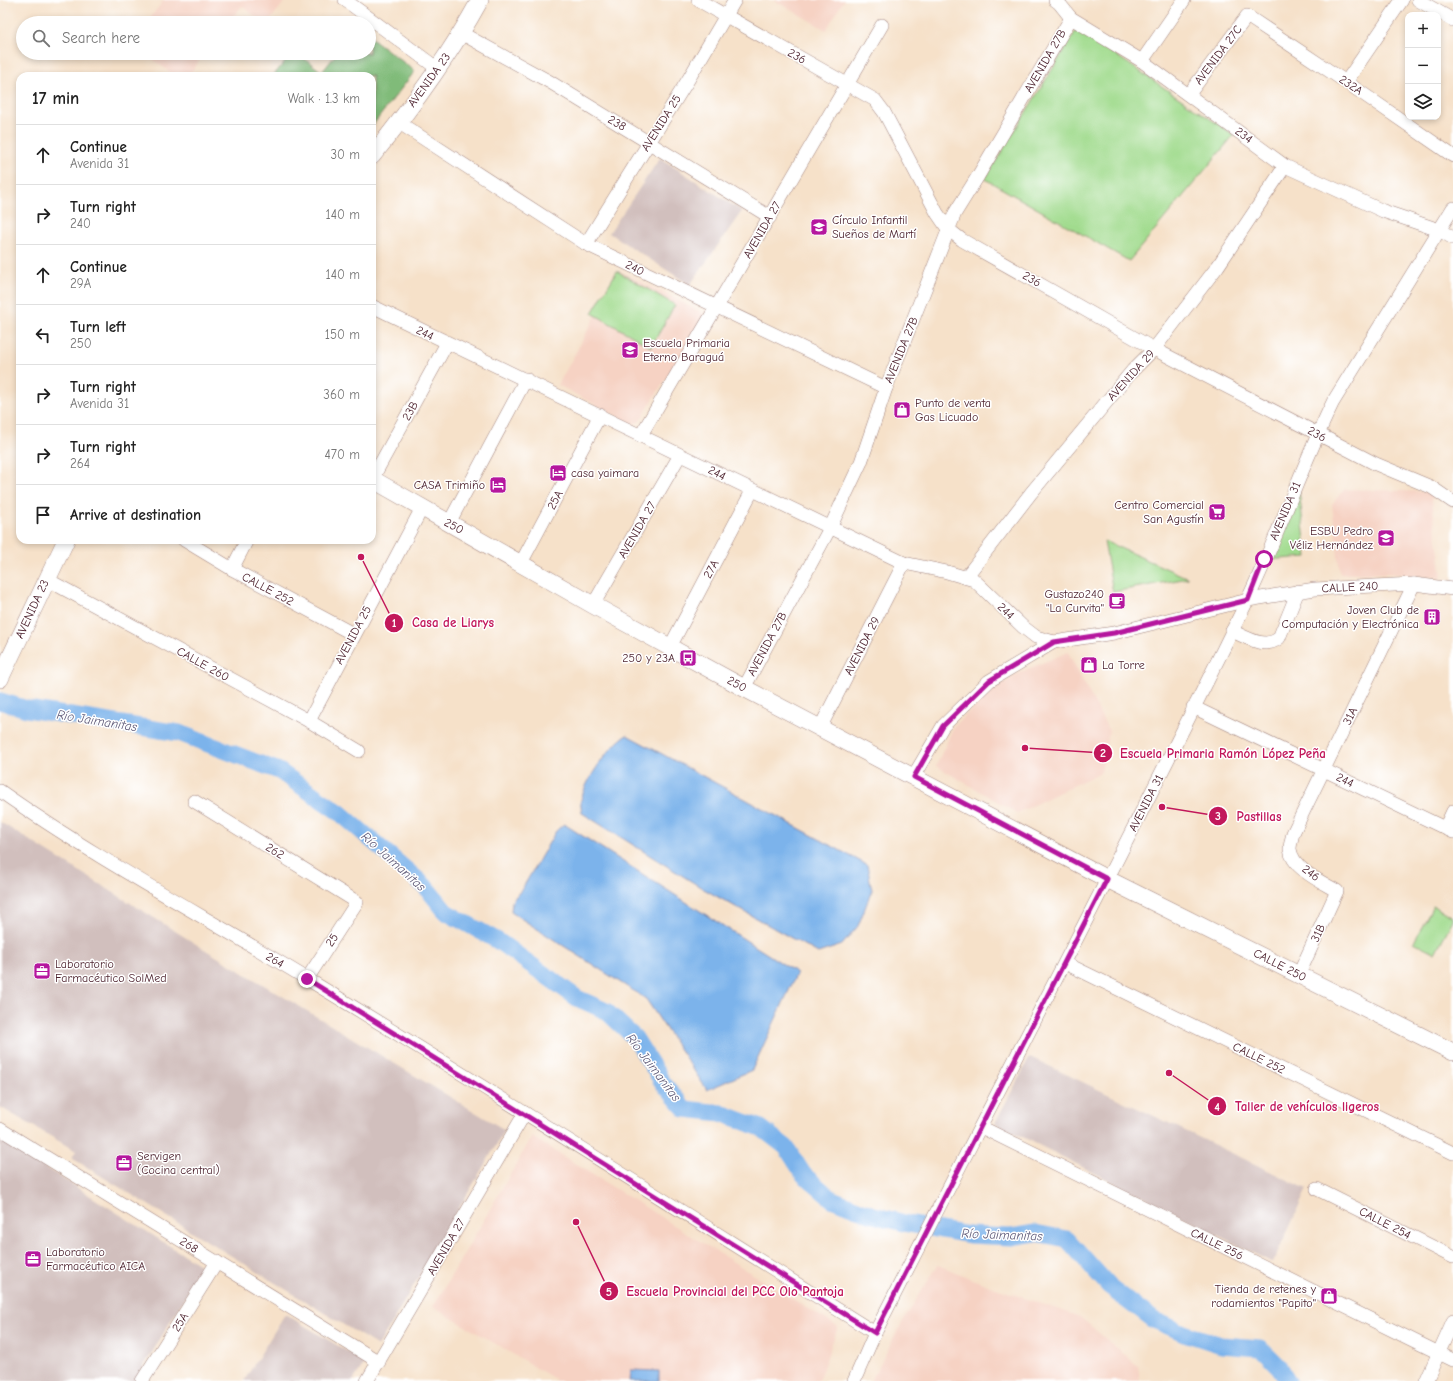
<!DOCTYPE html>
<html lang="en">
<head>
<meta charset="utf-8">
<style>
	:root { --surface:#fff; --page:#f2f2f2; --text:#222; --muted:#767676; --line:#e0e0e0 }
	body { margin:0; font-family:"Comic Neue",sans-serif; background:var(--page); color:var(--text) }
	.controls { position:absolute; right:12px; top:12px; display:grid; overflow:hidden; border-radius:8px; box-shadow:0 2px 6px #0003 }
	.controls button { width:36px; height:36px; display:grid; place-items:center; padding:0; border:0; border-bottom:1px solid var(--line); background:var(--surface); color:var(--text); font:20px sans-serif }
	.stop { position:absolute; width:12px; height:12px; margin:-9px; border:3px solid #b5179e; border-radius:50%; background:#fff }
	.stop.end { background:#b5179e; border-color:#fff; box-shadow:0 1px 4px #0008 }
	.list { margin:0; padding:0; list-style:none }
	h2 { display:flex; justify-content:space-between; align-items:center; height:52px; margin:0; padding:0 16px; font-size:17px }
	h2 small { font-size:13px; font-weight:400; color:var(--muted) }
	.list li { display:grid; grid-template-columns:26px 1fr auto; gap:12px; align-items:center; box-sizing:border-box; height:60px; padding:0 16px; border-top:1px solid var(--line) }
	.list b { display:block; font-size:15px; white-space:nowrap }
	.list p { margin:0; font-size:13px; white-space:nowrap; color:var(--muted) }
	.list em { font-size:13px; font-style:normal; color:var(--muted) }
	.icon { flex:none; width:22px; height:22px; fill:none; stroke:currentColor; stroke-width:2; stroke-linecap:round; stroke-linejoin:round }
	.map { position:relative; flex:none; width:1453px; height:1381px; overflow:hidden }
	.search { position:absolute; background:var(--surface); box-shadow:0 2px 6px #0003; left:16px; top:16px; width:360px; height:44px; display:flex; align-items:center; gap:10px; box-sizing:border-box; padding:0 14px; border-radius:22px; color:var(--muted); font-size:15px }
	.panel { position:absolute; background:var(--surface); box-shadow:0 2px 6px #0003; left:16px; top:72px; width:360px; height:472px; border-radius:12px }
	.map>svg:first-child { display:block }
</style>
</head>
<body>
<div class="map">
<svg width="1453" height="1381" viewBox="0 0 1453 1381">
	<rect width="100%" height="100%" fill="#fff"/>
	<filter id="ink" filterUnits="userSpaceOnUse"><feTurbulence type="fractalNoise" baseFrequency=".025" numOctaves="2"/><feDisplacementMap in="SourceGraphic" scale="8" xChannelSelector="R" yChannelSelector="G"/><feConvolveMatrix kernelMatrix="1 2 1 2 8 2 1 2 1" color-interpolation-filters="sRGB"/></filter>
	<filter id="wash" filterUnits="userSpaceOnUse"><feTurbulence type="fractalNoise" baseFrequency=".012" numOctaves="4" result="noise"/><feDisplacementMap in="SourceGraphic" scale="16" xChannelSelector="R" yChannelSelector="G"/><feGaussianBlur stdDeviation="0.9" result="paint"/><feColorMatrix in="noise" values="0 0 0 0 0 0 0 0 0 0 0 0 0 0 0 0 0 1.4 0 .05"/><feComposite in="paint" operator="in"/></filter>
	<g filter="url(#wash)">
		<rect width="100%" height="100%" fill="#f6e1c9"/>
		<g fill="#f6d2c3">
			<path d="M164 0H286L268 23H264L242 6 228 23H146Z"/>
			<path d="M774 0H844L826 30Z"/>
			<path d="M145 53H205L188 76H175Z"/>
			<path d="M620 271 706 315 639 422 632 424 558 385Z"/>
			<path d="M1345 489 1431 492 1442 578 1386 573 1340 574 1332 504Z"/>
			<path d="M1068 652 1109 731 1101 772 1017 813 936 766 954 726 989 693 1021 672Z"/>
			<path d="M532 1137 838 1327 818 1381H555V1379L433 1307Z"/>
			<path d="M938 1265 990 1286 1080 1317 1138 1366 1140 1381H871L903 1321Z"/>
		</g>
		<g fill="#d1bfbd">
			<path d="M660 158 742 211 690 285 609 233Z"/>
			<path d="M0 822 204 949 505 1130 378 1346 72 1158 76 1151 0 1107Z"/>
			<path d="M1030 1057 1307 1189 1273 1263 995 1123Z"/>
			<path d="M0 1139 203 1267 135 1381H0Z"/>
			<path d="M285 1314 365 1362 353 1381H244Z"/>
		</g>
		<g fill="#a1db8e" stroke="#767d5c">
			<path d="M1077 29 1234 135 1129 261 985 179Z"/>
			<path d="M617 271 675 305 651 347 592 313Z"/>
			<path d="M1298 482 1307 557 1266 560Z"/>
			<path d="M1104 541 1188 578 1113 592Z"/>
			<path d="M1433 906 1453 917V920L1435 953 1414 942Z"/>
		</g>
		<path fill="#80bb79" stroke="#656d52" d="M369 36 415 71 372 126V76H273L292 53H297L322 72 337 53H369Z"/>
		<g fill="#7bb3eb" stroke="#62698b">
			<path d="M627 735 867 865 872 890 858 926 842 945 818 953 702 888 582 813C581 808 580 802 582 797 586 779 611 744 627 735Z"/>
			<path d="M564 824 797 973 752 1070 707 1090 646 999 511 912 512 901 522 889 556 831Z"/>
			<path d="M631 1370 659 1371V1381H630Z"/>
		</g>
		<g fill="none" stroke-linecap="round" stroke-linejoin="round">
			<path stroke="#7bb3eb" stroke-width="17" d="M0 701 27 709 179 733 279 771 339 812 425 886 446 912 498 941 577 998 606 1011 635 1038 663 1083 685 1109 721 1113 761 1128 786 1147 804 1175 832 1199 870 1214 908 1224 969 1235 1011 1237 1035 1233 1067 1239 1109 1286 1154 1320 1184 1333 1221 1345 1260 1348 1279 1367 1288 1381"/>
		</g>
	</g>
	<g filter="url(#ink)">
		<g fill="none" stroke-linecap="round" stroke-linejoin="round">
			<g stroke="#a0807a" stroke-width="14">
				<g id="minor">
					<path d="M345 0 438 69"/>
					<path d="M698 0 875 100 884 112 937 213 948 229 962 240 1154 349 1376 464 1431 487 1453 502"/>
					<path d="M1055 0 1059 3 1071 18 1142 61 1285 166 1383 211 1439 230 1453 238"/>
					<path d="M1418 0 1453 20"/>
					<path d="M461 33 550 82 770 217"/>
					<path d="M1142 61 1184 0"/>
					<path d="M1346 82 1402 0"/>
					<path d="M1189 94 1247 16 1346 82 1453 156"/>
					<path d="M398 122 586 244 886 388"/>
					<path d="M586 244 688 80 735 0"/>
					<path d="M372 306 904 563 947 572 974 580 1023 627 1036 637 1054 642 1114 633 1248 600 1315 589 1414 584 1453 589"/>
					<path d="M641 435 882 25"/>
					<path d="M372 479 447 343"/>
					<path d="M449 523 526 379"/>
					<path d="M184 540 232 569 353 634"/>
					<path d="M521 563 600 415"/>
					<path d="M232 569 247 540"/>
					<path d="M966 577 1031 493 1133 370 1154 349 1218 266 1285 166"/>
					<path d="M46 579 309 721 359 751"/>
					<path d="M593 605 680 455"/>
					<path d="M1232 631C1246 637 1265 650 1279 638L1298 591"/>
					<path d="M670 647 752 491"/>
					<path d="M744 688 830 528 861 462 886 388 955 213 978 176 1071 18"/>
					<path d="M1193 707 1453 832"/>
					<path d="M309 721 422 508"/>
					<path d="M820 728 904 563"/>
					<path d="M913 777 943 726 989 681 1054 642"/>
					<path d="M0 791C98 860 206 917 309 980 499 1095 687 1215 875 1333"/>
					<path d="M194 801 357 902 307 979"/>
					<path d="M1445 828 1453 811"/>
					<path d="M1065 963 1453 1153"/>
					<path d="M1299 974 1337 891C1322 882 1292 869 1290 849 1290 844 1292 838 1293 833L1414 584"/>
					<path d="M981 1127 1453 1360"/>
					<path d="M0 1129 379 1362"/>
					<path d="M1317 1189 1453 1257"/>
					<path d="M142 1381 217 1262"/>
					<path d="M367 1381 525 1113"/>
					<path d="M854 1381 875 1333C998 1089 1126 848 1246 603 1278 537 1301 467 1333 402L1453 208"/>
					<path d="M1426 1381 1453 1321"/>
				</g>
			</g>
			<g stroke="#a0807a" stroke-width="18">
				<g id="major">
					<path d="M372 156C412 107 450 55 480 0"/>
					<path d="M372 479 593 605 744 688 1107 879 1453 1052"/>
					<path d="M0 679 66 540"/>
				</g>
			</g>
			<use href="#minor" stroke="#fff" stroke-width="13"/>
			<use href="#major" stroke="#fff" stroke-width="17"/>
		</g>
	</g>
	<g fill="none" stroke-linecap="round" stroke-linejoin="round" filter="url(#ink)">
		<path stroke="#b5179e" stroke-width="5" d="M307 979 875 1333 1107 879 914 777 943 726 989 681 1054 642 1114 633 1248 600 1264 559"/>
	</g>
	<defs>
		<g id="school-square" transform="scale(0.9)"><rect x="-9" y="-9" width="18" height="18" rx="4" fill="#b5179e" stroke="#fff"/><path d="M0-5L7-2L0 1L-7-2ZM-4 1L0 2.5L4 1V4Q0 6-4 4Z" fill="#fff"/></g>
		<g id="shop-square" transform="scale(0.9)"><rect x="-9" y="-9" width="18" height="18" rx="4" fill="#b5179e" stroke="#fff"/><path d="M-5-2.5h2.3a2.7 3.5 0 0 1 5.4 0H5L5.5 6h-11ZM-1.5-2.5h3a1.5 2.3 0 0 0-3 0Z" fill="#fff"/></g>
		<g id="hotel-square" transform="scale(0.9)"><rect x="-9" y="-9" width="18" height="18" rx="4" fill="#b5179e" stroke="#fff"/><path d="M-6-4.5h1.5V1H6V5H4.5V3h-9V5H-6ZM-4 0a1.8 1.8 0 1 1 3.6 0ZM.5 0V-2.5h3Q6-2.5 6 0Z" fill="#fff"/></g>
		<g id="supermarket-square" transform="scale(0.9)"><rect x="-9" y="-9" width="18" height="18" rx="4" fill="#b5179e" stroke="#fff"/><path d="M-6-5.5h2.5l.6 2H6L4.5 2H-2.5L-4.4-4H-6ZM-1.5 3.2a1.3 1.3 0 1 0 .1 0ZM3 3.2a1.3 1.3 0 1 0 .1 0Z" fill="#fff"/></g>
		<g id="cafe-square" transform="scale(0.9)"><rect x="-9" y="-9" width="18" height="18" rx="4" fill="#b5179e" stroke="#fff"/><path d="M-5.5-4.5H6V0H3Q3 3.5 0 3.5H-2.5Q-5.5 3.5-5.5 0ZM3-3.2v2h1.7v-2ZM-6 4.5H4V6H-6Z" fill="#fff"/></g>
		<g id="building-square" transform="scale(0.9)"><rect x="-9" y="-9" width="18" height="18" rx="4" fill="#b5179e" stroke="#fff"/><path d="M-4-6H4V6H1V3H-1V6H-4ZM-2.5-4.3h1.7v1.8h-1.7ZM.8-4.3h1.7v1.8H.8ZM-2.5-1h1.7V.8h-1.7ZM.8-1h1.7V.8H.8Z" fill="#fff"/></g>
		<g id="bus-square" transform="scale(0.9)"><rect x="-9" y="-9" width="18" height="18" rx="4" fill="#b5179e" stroke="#fff"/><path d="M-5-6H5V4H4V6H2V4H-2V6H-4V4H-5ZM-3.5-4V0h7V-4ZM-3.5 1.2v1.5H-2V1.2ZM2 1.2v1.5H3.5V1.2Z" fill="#fff"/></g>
		<g id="office-square" transform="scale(0.9)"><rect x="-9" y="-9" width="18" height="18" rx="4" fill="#b5179e" stroke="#fff"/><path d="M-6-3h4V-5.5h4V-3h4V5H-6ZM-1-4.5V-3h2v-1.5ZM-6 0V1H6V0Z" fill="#fff"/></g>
	</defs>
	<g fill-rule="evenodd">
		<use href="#school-square" x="819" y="227"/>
		<use href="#school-square" x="630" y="350"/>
		<use href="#shop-square" x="902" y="410"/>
		<use href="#hotel-square" x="558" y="473"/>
		<use href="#hotel-square" x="498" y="485"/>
		<use href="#supermarket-square" x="1217" y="512"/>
		<use href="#school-square" x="1386" y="538"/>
		<use href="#cafe-square" x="1117" y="601"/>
		<use href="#building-square" x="1432" y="617"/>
		<use href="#bus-square" x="688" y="658"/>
		<use href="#shop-square" x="1089" y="665"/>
		<use href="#office-square" x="42" y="971"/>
		<use href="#office-square" x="124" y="1163"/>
		<use href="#office-square" x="33" y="1259"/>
		<use href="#shop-square" x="1329" y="1296"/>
	</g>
	<g text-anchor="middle" stroke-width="3" stroke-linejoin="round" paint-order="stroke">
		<g font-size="12" fill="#4a1f2b" stroke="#fff">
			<text transform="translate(1218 55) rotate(-53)" y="4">AVENIDA 27C</text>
			<text transform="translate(797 56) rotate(29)" y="4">236</text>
			<text transform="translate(1045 61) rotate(-60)" y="4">AVENIDA 27B</text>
			<text transform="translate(429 80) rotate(-54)" y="4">AVENIDA 23</text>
			<text transform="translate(1351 85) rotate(34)" y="4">232A</text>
			<text transform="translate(617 123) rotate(30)" y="4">238</text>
			<text transform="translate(661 123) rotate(-58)" y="4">AVENIDA 25</text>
			<text transform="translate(1244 135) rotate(37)" y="4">234</text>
			<text transform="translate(762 230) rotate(-60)" y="4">AVENIDA 27</text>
			<text transform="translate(635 268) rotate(26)" y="4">240</text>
			<text transform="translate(1032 279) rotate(30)" y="4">236</text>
			<text transform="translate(425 333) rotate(26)" y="4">244</text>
			<text transform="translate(901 350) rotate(-68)" y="4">AVENIDA 27B</text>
			<text transform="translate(1131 375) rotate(-48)" y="4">AVENIDA 29</text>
			<text transform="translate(410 411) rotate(-61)" y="4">23B</text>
			<text transform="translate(1317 434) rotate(28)" y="4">236</text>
			<text transform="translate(717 473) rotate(27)" y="4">244</text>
			<text transform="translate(555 500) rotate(-62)" y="4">25A</text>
			<text transform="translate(1285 511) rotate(-67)" y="4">AVENIDA 31</text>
			<text transform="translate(454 526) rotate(29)" y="4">250</text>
			<text transform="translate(637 530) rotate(-60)" y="4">AVENIDA 27</text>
			<text transform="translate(711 569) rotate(-62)" y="4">27A</text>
			<text transform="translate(1350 587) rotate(-3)" y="4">CALLE 240</text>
			<text transform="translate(268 589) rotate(28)" y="4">CALLE 252</text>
			<text transform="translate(32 609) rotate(-65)" y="4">AVENIDA 23</text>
			<text transform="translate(1006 611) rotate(44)" y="4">244</text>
			<text transform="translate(353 635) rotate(-62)" y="4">AVENIDA 25</text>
			<text transform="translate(767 644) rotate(-62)" y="4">AVENIDA 27B</text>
			<text transform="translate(862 646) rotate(-63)" y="4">AVENIDA 29</text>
			<text transform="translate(203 664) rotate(29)" y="4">CALLE 260</text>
			<text transform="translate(737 684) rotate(28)" y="4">250</text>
			<text transform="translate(1350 716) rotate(-64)" y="4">31A</text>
			<text transform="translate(1345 780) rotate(26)" y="4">244</text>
			<text transform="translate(1146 803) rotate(-63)" y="4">AVENIDA 31</text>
			<text transform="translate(275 851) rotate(32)" y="4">262</text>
			<text transform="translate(1311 873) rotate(37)" y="4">246</text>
			<text transform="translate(1318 933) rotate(-65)" y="4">31B</text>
			<text transform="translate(332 940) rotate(-57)" y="4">25</text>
			<text transform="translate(275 960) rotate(30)" y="4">264</text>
			<text transform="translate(1280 965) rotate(27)" y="4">CALLE 250</text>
			<text transform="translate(1259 1058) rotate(26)" y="4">CALLE 252</text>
			<text transform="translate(1385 1223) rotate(27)" y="4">CALLE 254</text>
			<text transform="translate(1217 1244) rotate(26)" y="4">CALLE 256</text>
			<text transform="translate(189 1245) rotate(32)" y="4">268</text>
			<text transform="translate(446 1247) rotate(-60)" y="4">AVENIDA 27</text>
			<text transform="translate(180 1322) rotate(-58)" y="4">25A</text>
		</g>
		<g font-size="12" fill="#4a1f2b" stroke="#fff" text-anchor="start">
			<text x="832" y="224">Círculo Infantil<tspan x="832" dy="14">Sueños de Martí</tspan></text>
			<text x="643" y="347">Escuela Primaria<tspan x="643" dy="14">Eterno Baraguá</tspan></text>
			<text x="915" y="407">Punto de venta<tspan x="915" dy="14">Gas Licuado</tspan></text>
			<text x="571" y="477">casa yaimara</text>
			<text x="485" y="489" text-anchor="end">CASA Trimiño</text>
			<text x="1204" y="509" text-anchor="end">Centro Comercial<tspan x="1204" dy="14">San Agustín</tspan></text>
			<text x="1373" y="535" text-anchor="end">ESBU Pedro<tspan x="1373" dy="14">Véliz Hernández</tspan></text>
			<text x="1104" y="598" text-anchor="end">Gustazo240<tspan x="1104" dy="14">"La Curvita"</tspan></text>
			<text x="1419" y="614" text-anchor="end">Joven Club de<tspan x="1419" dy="14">Computación y Electrónica</tspan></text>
			<text x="675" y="662" text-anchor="end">250 y 23A</text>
			<text x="1102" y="669">La Torre</text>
			<text x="55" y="968">Laboratorio<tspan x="55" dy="14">Farmacéutico SolMed</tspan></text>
			<text x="137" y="1160">Servigen<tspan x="137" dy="14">(Cocina central)</tspan></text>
			<text x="46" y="1256">Laboratorio<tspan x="46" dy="14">Farmacéutico AICA</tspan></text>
			<text x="1316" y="1293" text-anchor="end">Tienda de retenes y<tspan x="1316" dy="14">rodamientos "Papito"</tspan></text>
		</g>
		<g font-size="13" font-style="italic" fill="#5e5a78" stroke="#fff">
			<text transform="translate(97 720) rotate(9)" y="5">Río Jaimanitas</text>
			<text transform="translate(394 861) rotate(42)" y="5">Río Jaimanitas</text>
			<text transform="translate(654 1067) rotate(53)" y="5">Río Jaimanitas</text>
			<text transform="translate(1002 1234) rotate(2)" y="5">Río Jaimanitas</text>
		</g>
	</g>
	<path fill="none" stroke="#c2185b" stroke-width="1.5" d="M361 557L394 623M1025 748L1103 753M1162 807L1218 816M1169 1073L1217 1106M576 1222L609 1291"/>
	<g fill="#c2185b" stroke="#fff" stroke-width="1.5">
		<circle cx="361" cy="557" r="4"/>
		<circle cx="1025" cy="748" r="4"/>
		<circle cx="1162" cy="807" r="4"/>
		<circle cx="1169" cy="1073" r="4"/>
		<circle cx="576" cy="1222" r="4"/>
		<circle cx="394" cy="623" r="10"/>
		<circle cx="1103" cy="753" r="10"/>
		<circle cx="1218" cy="816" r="10"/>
		<circle cx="1217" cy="1106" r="10"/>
		<circle cx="609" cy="1291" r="10"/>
	</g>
	<g font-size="12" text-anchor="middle" font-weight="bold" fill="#fff">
		<text x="394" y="627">1</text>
		<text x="1103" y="757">2</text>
		<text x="1218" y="820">3</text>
		<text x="1217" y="1111">4</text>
		<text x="609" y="1296">5</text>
	</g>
	<g font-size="13" text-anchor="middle" font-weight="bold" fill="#c2185b" stroke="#fff" stroke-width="3" stroke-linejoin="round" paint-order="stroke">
		<text x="453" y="627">Casa de Liarys</text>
		<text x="1223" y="758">Escuela Primaria Ramón López Peña</text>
		<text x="1259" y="821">Pastillas</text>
		<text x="1307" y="1111">Taller de vehículos ligeros</text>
		<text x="735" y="1296">Escuela Provincial del PCC Olo Pantoja</text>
	</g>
</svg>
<div class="controls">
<button>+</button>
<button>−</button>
<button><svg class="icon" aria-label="layers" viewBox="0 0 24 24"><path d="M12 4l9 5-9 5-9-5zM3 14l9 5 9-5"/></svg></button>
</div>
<div class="stop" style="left:1264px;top:559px"></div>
<div class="stop end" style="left:307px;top:979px"></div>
<div class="search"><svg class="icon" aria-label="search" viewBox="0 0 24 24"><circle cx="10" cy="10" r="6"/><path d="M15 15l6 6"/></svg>Search here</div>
<section class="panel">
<h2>17 min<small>Walk · 1.3 km</small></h2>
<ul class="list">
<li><svg class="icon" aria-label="ahead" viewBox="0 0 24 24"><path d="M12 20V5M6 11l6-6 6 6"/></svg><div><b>Continue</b><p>Avenida 31</p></div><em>30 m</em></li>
<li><svg class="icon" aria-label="right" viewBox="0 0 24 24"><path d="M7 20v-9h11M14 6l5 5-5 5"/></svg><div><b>Turn right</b><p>240</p></div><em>140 m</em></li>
<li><svg class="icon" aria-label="ahead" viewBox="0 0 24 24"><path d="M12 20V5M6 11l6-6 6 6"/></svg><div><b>Continue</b><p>29A</p></div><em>140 m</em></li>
<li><svg class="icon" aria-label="left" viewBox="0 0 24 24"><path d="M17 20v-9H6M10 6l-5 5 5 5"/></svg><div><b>Turn left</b><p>250</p></div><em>150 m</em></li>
<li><svg class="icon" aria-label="right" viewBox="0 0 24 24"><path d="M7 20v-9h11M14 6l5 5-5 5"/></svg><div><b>Turn right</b><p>Avenida 31</p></div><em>360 m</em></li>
<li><svg class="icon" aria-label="right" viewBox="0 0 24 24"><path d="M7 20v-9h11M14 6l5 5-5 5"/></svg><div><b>Turn right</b><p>264</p></div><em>470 m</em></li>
<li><svg class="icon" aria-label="arrive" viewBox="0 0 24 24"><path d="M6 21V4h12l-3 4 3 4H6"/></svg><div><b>Arrive at destination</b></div></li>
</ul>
</section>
</div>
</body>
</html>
